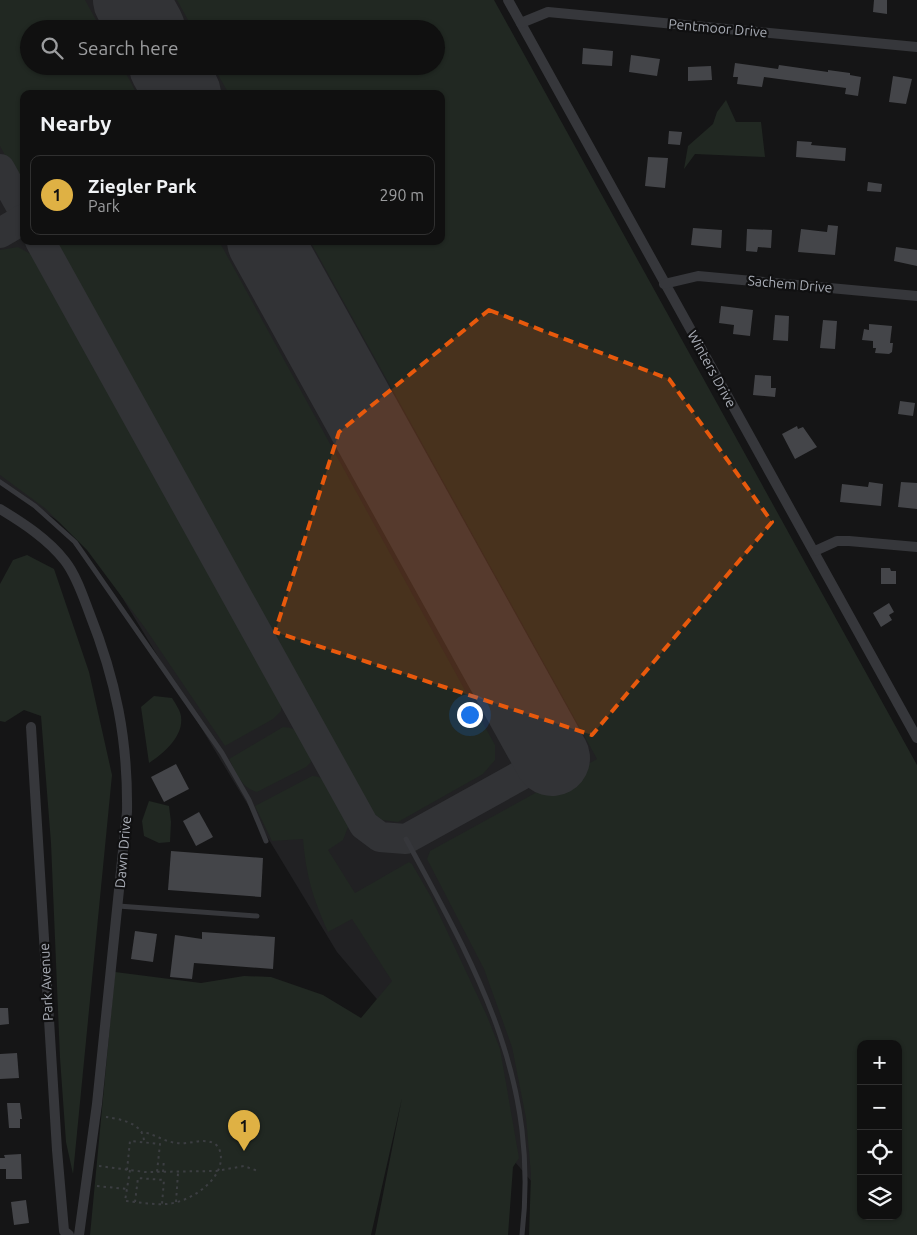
<!DOCTYPE html>
<html lang="en">
<head>
<meta charset="utf-8">
<style>
	:root { --surface:#101010; --page:#191919; --text:#f1f3f6; --muted:#9c9d9f; --line:#303030; --accent:#dfb144 }
	body { margin:0; font-family:Ubuntu,sans-serif; background:var(--page); color:var(--text) }
	.controls { position:absolute; right:15px; bottom:15px; display:grid; overflow:hidden; border-radius:10px; box-shadow:0 1px 4px #0004 }
	.controls button { width:45px; height:45px; display:grid; place-items:center; padding:0; border:0; border-bottom:1px solid var(--line); background:var(--surface); color:var(--text); font:25px sans-serif }
	.you { position:absolute; left:469px; top:714px; width:18px; height:18px; margin:-12px; border:4px solid #fff; border-radius:50%; background:#1a73e8; box-shadow:0 0 0 8px #1a73e833 }
	.badge { display:grid; place-items:center; width:32px; height:32px; border-radius:50%; background:var(--accent); color:#111; font-size:16px; font-weight:700 }
	.pin { position:absolute; translate:-50% -41px; filter:drop-shadow(0 1px 2px #0008) }
	.pin::after { content:''; position:absolute; top:26px; width:18px; height:15px; background:inherit; clip-path:polygon(0 0,100% 0,50% 100%) }
	.list { margin:0; padding:0; list-style:none }
	h2 { display:flex; justify-content:space-between; align-items:center; height:65px; margin:0; padding:0 20px; font-size:21px }
	h2 small { font-size:16px; font-weight:400; color:var(--muted) }
	.list li { display:grid; grid-template-columns:32px 1fr auto; gap:15px; align-items:center; box-sizing:border-box; height:80px; margin:0 10px 10px; padding:0 10px; border:1px solid var(--line); border-radius:10px }
	.list b { display:block; font-size:19px; white-space:nowrap }
	.list p { margin:0; font-size:16px; white-space:nowrap; color:var(--muted) }
	.list em { font-size:16px; font-style:normal; color:var(--muted) }
	.icon { flex:none; width:28px; height:28px; fill:none; stroke:currentColor; stroke-width:2; stroke-linecap:round; stroke-linejoin:round }
	.map { position:relative; flex:none; width:917px; height:1235px; overflow:hidden }
	.search { position:absolute; background:var(--surface); box-shadow:0 1px 4px #0004; left:20px; top:20px; width:425px; height:55px; display:flex; align-items:center; gap:12px; box-sizing:border-box; padding:0 18px; border-radius:28px; color:var(--muted); font-size:19px }
	.panel { position:absolute; background:var(--surface); box-shadow:0 1px 4px #0004; left:20px; top:90px; width:425px; height:155px; border-radius:10px }
	.map>svg:first-child { display:block }
</style>
</head>
<body>
<div class="map">
<svg width="917" height="1235" viewBox="0 0 917 1235">
	<rect width="100%" height="100%" fill="#151516"/>
	<path fill="#212123" fill-rule="evenodd" d="M0 0H331L347 29H29V66H367L382 94H24V241H441L917 1067V1235H577L337 952 88 541 0 482ZM861 1044H898V1216H861Z"/>
	<g fill="#212822" fill-rule="evenodd">
		<path d="M0 0H85L101 29H29V66H122L137 94H24V180L15 174 0 146Z"/>
		<path d="M177 0H494L917 765V1235H529L531 1174 526 1118 512 1047 484 969 427 859 430 851 597 759 310 241H441V94H229L213 66H436V29H193ZM861 1044H898V1216H861Z"/>
		<path d="M726 100 736 122H761L765 157 695 154 684 169 688 146 713 124 717 112Z"/>
		<path d="M59 241H219L495 745V760L483 774 398 822 382 820 366 808 59 251Z"/>
		<path d="M18 247 36 257 282 700 281 711 273 719 225 746 145 628 87 550 46 509 0 475V250Z"/>
		<path d="M27 555 54 569 89 672 112 775 73 1174 66 1142 60 1058 51 843 41 716 24 710 5 722 0 721V584L13 560Z"/>
		<path d="M154 696 172 698C175 703 180 710 181 716 184 736 164 753 149 763L141 707Z"/>
		<path d="M283 727C302 727 309 745 311 762L306 767 257 792C241 788 236 772 229 759Z"/>
		<path d="M312 776C333 776 341 806 350 822L343 840 328 850 355 893 409 862 412 864 431 897 487 1016 500 1049 519 1158 513 1167 508 1235H375L402 1098 371 1235H90L115 972 201 983 244 976 271 977 323 995 361 1018 392 981 352 919 328 932C313 898 306 876 303 839L272 841 255 806Z"/>
		<path d="M149 801 169 806 171 822 170 842 159 843 144 836 142 821Z"/>
	</g>
	<g fill="none" stroke-linecap="round" stroke-linejoin="round">
		<g stroke="#323336" stroke-width="30">
			<path d="M178 94V85"/>
			<path d="M0 169 24 212"/>
			<path d="M0 233 24 219"/>
			<path d="M40 241 364 825 380 837 406 839 552 758"/>
		</g>
		<g stroke="#323336" stroke-width="76">
			<path d="M131 0 147 29"/>
			<path d="M167 66 183 94"/>
			<path d="M265 241 552 758"/>
		</g>
	</g>
	<g fill="#444549">
		<path d="M874 0H887V14L873 12Z"/>
		<path d="M583 48 613 51 612 66 582 64Z"/>
		<path d="M631 55 660 59 657 76 629 72Z"/>
		<path d="M735 63 778 69 779 65 828 72V70L850 73V75L861 77 858 96 845 94 846 88 764 77 762 87 737 84 738 77H733Z"/>
		<path d="M711 66 712 80 688 81V67Z"/>
		<path d="M893 76 912 79 906 104 889 102Z"/>
		<path d="M669 131 682 132 680 145 668 144Z"/>
		<path d="M797 141 812 142 811 145 846 148 845 161 796 157Z"/>
		<path d="M648 157 668 158 665 188 645 186Z"/>
		<path d="M868 182 882 184 881 192 867 191Z"/>
		<path d="M828 225 838 226 835 255 798 252 801 229 827 232Z"/>
		<path d="M693 228 722 230 721 248 691 245Z"/>
		<path d="M747 229 772 230 771 248 758 247 757 252 746 251Z"/>
		<path d="M896 247 917 250V266L894 261Z"/>
		<path d="M721 306 753 310 750 336 733 334 734 325 719 323Z"/>
		<path d="M775 315 789 316 788 341 773 340Z"/>
		<path d="M823 320 837 321 835 349 820 348Z"/>
		<path d="M869 324 892 326 890 343H893L892 352 889 354 875 353 876 348H873V341L862 340 864 329 869 330Z"/>
		<path d="M755 375 771 376V388H776L775 397 753 395Z"/>
		<path d="M900 401 915 403 913 416 898 414Z"/>
		<path d="M797 426 798 429 803 427 817 447 795 459 782 434Z"/>
		<path d="M869 482 883 484 881 506 840 502 842 484 868 487Z"/>
		<path d="M901 482 917 483V509L898 507Z"/>
		<path d="M881 568H890L891 571H896V584H881Z"/>
		<path d="M889 603 894 612 889 615 892 620 881 627 873 613Z"/>
		<path d="M176 764 189 789 164 802 151 777Z"/>
		<path d="M199 812 213 837 196 846 183 821Z"/>
		<path d="M171 851 263 858 261 897 168 890Z"/>
		<path d="M135 931 157 934 153 962 131 959Z"/>
		<path d="M202 932 275 937 273 969 194 963 192 979 170 977 175 935 202 939Z"/>
		<path d="M0 1008H8L9 1024 0 1025Z"/>
		<path d="M17 1053 19 1078 0 1079V1054Z"/>
		<path d="M7 1103H20L22 1119H20V1128H9Z"/>
		<path d="M21 1154 22 1179H6V1169H0V1158H5L4 1155Z"/>
		<path d="M26 1200 29 1223 14 1225 11 1202Z"/>
	</g>
	<g fill="none" stroke-linecap="round" stroke-linejoin="round">
		<g stroke="#3c3e42" stroke-width="2" stroke-dasharray="2.5 4" stroke-linecap="butt">
			<path d="M106 1117C120 1119 144 1123 144 1142"/>
			<path d="M99 1166 145 1172 216 1171 244 1166 258 1171"/>
			<path d="M127 1170 130 1141 160 1144 157 1172"/>
			<path d="M130 1170 125 1201C139 1202 154 1205 167 1204 188 1202 215 1185 220 1165 222 1158 221 1148 215 1144 204 1137 189 1145 177 1143 164 1142 154 1133 141 1132"/>
			<path d="M163 1172 164 1159"/>
			<path d="M97 1186 127 1189"/>
			<path d="M135 1202 138 1178 164 1180 162 1204"/>
			<path d="M176 1202 178 1173"/>
		</g>
		<g stroke="#36373b" stroke-width="5">
			<path d="M0 482 35 506 75 542 222 753 249 800 266 841"/>
			<path d="M406 839C477 970 540 1079 522 1235"/>
			<path d="M118 906 257 916"/>
		</g>
		<g stroke="#36373b" stroke-width="10">
			<path d="M508 0 917 738"/>
			<path d="M521 23 548 12 917 47"/>
			<path d="M664 284 698 276 917 296"/>
			<path d="M0 509C23 523 48 539 65 561 76 575 83 596 89 612 116 680 128 739 127 812L97 1104 79 1235"/>
			<path d="M815 551 837 541H849L917 547"/>
			<path d="M31 727 57 1150 64 1231 69 1235"/>
		</g>
	</g>
	<path fill="#e8590c" fill-opacity="0.2" stroke="#e8590c" stroke-width="4" stroke-dasharray="10 6" stroke-linejoin="round" d="M489 310 669 379 772 522 592 735 275 632 339 432Z"/>
	<g text-anchor="middle" stroke-width="4.5" stroke-linejoin="round" paint-order="stroke">
		<g font-size="14" fill="#a8acb5" stroke="#101011">
			<text transform="translate(718 28) rotate(5)" y="5">Pentmoor Drive</text>
			<text transform="translate(790 284) rotate(5)" y="5">Sachem Drive</text>
			<text transform="translate(712 369) rotate(61)" y="5">Winters Drive</text>
			<text transform="translate(123 852) rotate(-85)" y="5">Dawn Drive</text>
			<text transform="translate(46 982) rotate(-93)" y="5">Park Avenue</text>
		</g>
	</g>
</svg>
<div class="controls">
<button>+</button>
<button>−</button>
<button><svg class="icon" aria-label="locate" viewBox="0 0 24 24"><circle cx="12" cy="12" r="6"/><path d="M12 2v4M12 18v4M2 12h4M18 12h4"/></svg></button>
<button><svg class="icon" aria-label="layers" viewBox="0 0 24 24"><path d="M12 4l9 5-9 5-9-5zM3 14l9 5 9-5"/></svg></button>
</div>
<div class="you"></div>
<div class="pin badge" style="left:244px;top:1151px">1</div>
<div class="search"><svg class="icon" aria-label="search" viewBox="0 0 24 24"><circle cx="10" cy="10" r="6"/><path d="M15 15l6 6"/></svg>Search here</div>
<section class="panel">
<h2>Nearby<small></small></h2>
<ul class="list">
<li><span class="badge">1</span><div><b>Ziegler Park</b><p>Park</p></div><em>290 m</em></li>
</ul>
</section>
</div>
</body>
</html>
